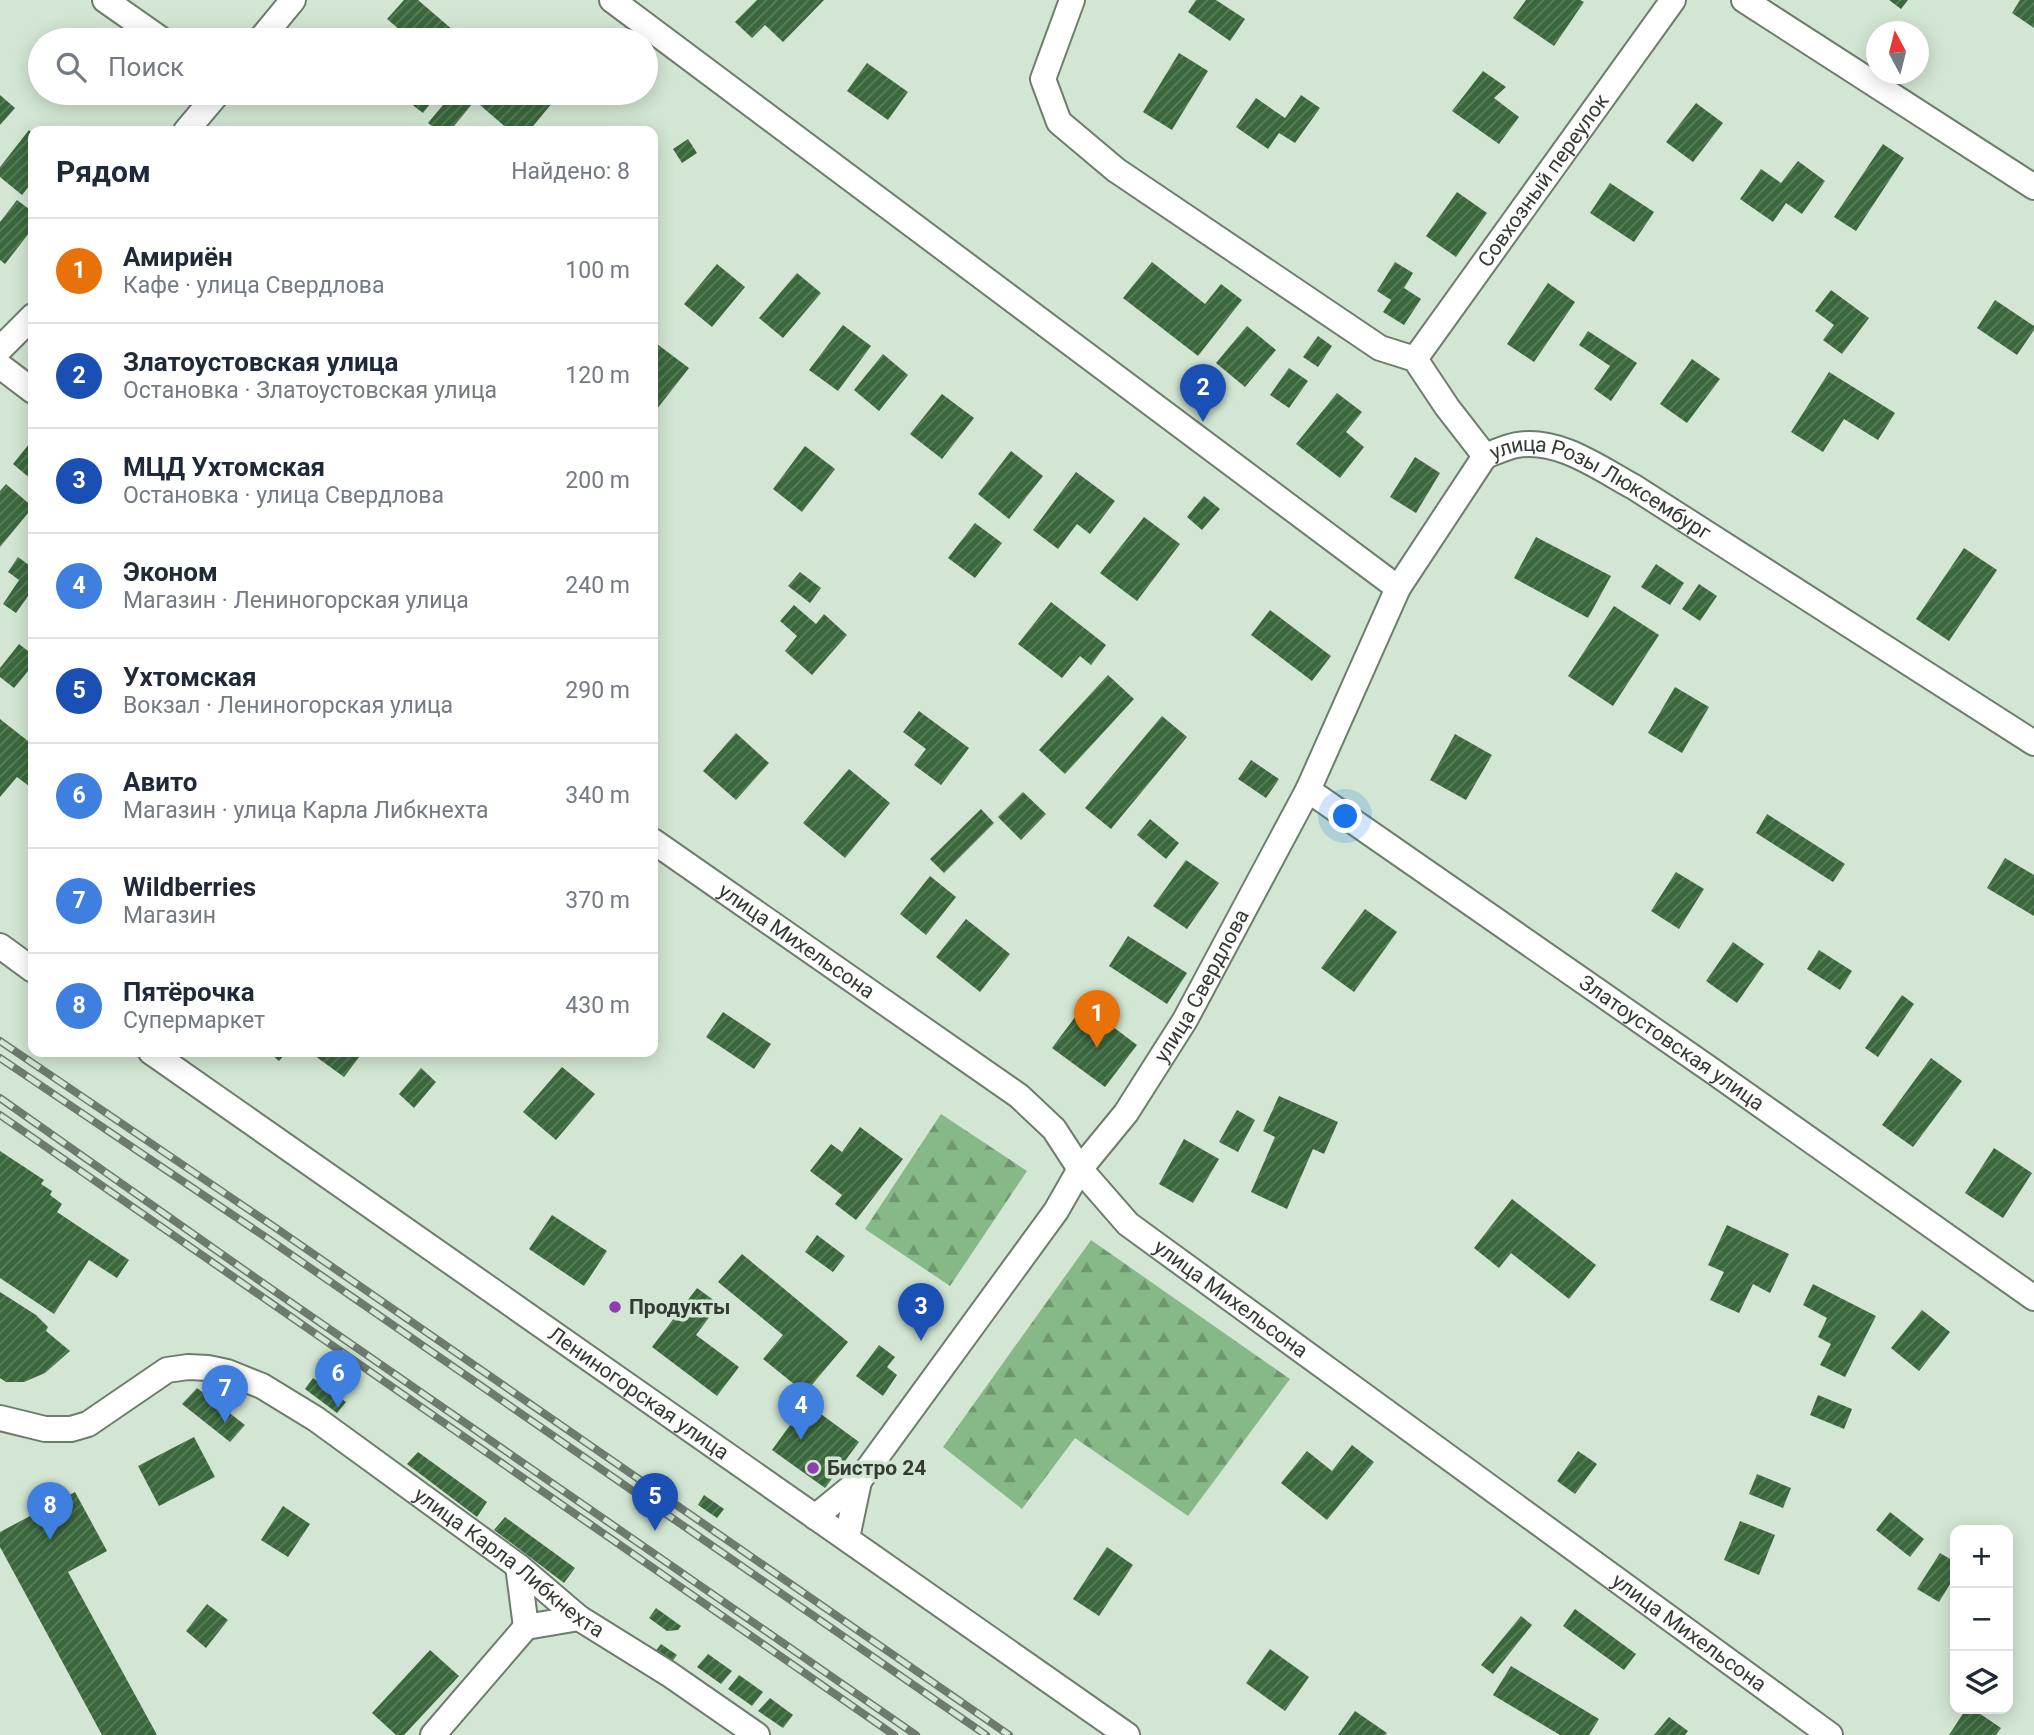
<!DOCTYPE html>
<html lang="ru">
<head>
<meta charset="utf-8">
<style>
	:root { --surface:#fff; --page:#f6f6f7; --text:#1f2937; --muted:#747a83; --line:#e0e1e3; --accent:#8d3eaf }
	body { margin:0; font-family:Roboto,sans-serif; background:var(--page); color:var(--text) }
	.controls { position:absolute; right:21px; bottom:21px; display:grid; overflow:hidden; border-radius:14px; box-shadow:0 4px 18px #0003 }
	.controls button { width:63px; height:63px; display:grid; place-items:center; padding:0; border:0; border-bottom:2px solid var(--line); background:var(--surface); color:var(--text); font:35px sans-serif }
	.compass { position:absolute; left:1866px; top:21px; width:63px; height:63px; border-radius:50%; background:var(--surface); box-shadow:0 4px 18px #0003; rotate:353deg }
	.you { position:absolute; left:1346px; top:817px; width:24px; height:24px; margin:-18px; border:5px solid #fff; border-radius:50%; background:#1a73e8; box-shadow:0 0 0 10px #1a73e833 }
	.badge { display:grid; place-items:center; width:46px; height:46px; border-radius:50%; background:var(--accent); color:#fff; font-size:23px; font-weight:700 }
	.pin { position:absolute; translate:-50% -58px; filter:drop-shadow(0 2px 4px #0008) }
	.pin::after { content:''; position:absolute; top:37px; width:24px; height:21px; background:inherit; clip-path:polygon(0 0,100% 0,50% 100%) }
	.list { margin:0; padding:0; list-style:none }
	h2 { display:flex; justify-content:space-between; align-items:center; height:91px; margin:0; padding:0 28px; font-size:30px }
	h2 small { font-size:23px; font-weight:400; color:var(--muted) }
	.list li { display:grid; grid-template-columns:46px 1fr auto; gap:21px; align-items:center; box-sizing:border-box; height:105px; padding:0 28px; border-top:2px solid var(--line) }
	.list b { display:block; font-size:26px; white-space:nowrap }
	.list p { margin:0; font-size:23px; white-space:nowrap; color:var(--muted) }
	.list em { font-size:23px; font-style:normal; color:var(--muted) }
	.icon { flex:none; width:38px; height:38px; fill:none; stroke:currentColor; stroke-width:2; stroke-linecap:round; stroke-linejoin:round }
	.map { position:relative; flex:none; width:2034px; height:1735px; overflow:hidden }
	.search { position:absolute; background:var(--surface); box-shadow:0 4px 18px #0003; left:28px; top:28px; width:630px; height:77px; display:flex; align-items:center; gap:18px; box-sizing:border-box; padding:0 24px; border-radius:38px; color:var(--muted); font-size:26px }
	.panel { position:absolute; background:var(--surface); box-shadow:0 4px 18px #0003; left:28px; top:126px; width:630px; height:931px; border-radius:14px }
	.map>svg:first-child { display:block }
</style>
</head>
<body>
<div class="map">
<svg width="2034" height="1735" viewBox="0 0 2034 1735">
	<defs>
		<pattern id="forest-firs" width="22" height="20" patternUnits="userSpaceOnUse" patternTransform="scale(1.75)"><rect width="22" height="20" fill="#87b887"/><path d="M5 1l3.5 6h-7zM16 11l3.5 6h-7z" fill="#6f976f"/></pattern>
		<pattern id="building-hatch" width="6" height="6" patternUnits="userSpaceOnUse" patternTransform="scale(1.75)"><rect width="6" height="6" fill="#3a683c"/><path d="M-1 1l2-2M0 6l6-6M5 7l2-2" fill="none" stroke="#5c7f5e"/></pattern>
	</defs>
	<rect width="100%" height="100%" fill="#d3e6d3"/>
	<g fill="url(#forest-firs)">
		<path d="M941 1114 1027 1171 950 1286 865 1229Z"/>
		<path d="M1091 1240 1290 1379 1188 1516 1075 1438 1022 1509 943 1447Z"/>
	</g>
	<g fill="url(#building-hatch)">
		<path d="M404 0H418L461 37 458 40H412L387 19Z"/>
		<path d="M757 0H824L783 42 765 25 752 38 735 22Z"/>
		<path d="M1196 0H1216L1245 19 1230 41 1188 12Z"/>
		<path d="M1526 0H1580L1584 2 1554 46 1513 18Z"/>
		<path d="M1889 0H1908L1901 9Z"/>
		<path d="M2020 0H2034V28L2012 13Z"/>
		<path d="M1179 53 1208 71 1172 130 1143 112Z"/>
		<path d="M867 63 908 92 888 120 847 91Z"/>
		<path d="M1483 71 1506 87 1494 98 1519 117 1499 144 1452 111Z"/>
		<path d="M412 93H437L438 94 423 113 406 100Z"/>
		<path d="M453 93H481L450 131H438L428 123Z"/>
		<path d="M490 93H542L553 102 529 131H510L480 105Z"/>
		<path d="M607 93H625L615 102Z"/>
		<path d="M0 95 15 108 0 125Z"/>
		<path d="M1301 95 1320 108 1295 143 1279 133 1268 149 1236 127 1256 98 1285 118Z"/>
		<path d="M1696 103 1723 123 1693 162 1666 142Z"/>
		<path d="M29 130 33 134V181L22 195 0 177V167Z"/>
		<path d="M688 139 697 153 682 163 673 149Z"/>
		<path d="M1883 144 1904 158 1856 231 1834 217Z"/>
		<path d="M1798 161 1825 181 1802 214 1786 203 1773 222 1740 199 1761 169 1781 183Z"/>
		<path d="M1610 183 1654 212 1634 242 1590 213Z"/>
		<path d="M1457 192 1487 213 1456 257 1426 236Z"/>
		<path d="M17 200 33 212V228L5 264 0 260V222Z"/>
		<path d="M1152 262 1205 304 1221 284 1242 300 1198 356 1123 298Z"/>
		<path d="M1395 262 1413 273 1404 288 1421 299 1404 325 1383 312 1391 300 1377 291Z"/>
		<path d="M717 264 745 287 712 327 684 304Z"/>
		<path d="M797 273 821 293 783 338 759 318Z"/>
		<path d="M1548 283 1575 302 1534 362 1507 344Z"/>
		<path d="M1831 290 1869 318 1842 354 1823 340 1834 325 1815 311Z"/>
		<path d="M1995 300 2034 326V330L2017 355 1977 328Z"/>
		<path d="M843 325 871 346 838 391 809 370Z"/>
		<path d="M1247 326 1276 350 1245 387 1216 363Z"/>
		<path d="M1588 331 1637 363 1611 401 1594 389 1610 366 1579 345Z"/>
		<path d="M1318 336 1332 346 1318 367 1303 357Z"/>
		<path d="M653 341 689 368 653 414Z"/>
		<path d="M883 354 908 375 879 411 854 390Z"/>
		<path d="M1692 359 1720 379 1687 423 1660 404Z"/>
		<path d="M1289 368 1308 381 1289 408 1270 395Z"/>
		<path d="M1829 372 1895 413 1878 440 1844 419 1823 452 1791 432Z"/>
		<path d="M1337 393 1362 412 1346 432 1364 447 1340 478 1296 444Z"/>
		<path d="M942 394 974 418 942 459 910 434Z"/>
		<path d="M33 439V477L31 479 13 464Z"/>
		<path d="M805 446 835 469 802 512 773 489Z"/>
		<path d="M1011 451 1043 476 1009 519 978 494Z"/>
		<path d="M1415 457 1440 473 1416 513 1390 497Z"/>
		<path d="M1076 472 1115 501 1090 534 1077 524 1058 549 1033 530Z"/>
		<path d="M6 484 33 507 0 547V491Z"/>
		<path d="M1204 496 1220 509 1202 530 1187 517Z"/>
		<path d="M1144 517 1180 544 1137 601 1100 573Z"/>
		<path d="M975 523 1002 543 975 578 948 558Z"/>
		<path d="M1536 537 1611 576 1588 618 1514 578Z"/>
		<path d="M1964 548 1997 570 1949 641 1916 619Z"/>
		<path d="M18 557 33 568V589L16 613 3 604 19 580 8 572Z"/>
		<path d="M1656 564 1684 583 1670 605 1641 587Z"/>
		<path d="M800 572 821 588 810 603 788 586Z"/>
		<path d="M1699 584 1717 596 1700 621 1682 609Z"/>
		<path d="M1051 602 1106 645 1091 665 1080 656 1062 678 1018 644Z"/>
		<path d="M794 605 816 624 824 614 847 635 812 675 785 651 797 636 780 621Z"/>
		<path d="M1614 606 1659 635 1613 706 1568 676Z"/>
		<path d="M1270 610 1331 656 1312 681 1251 635Z"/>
		<path d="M19 644 33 655V665L14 688 0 677V668Z"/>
		<path d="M1108 675 1134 699 1065 774 1039 750Z"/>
		<path d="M1675 687 1709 707 1682 753 1648 733Z"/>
		<path d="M919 711 969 748 941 785 914 765 926 749 903 732Z"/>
		<path d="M1162 716 1187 737 1111 829 1085 808Z"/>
		<path d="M0 719 33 745V789L17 777 0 797Z"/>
		<path d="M736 733 769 763 736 800 703 771Z"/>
		<path d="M1455 734 1492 755 1466 800 1430 780Z"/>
		<path d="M1251 760 1279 779 1266 798 1238 779Z"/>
		<path d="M849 769 890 803 845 858 803 823Z"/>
		<path d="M1023 792 1046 814 1021 840 998 817Z"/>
		<path d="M981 809 994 823 944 873 930 859Z"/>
		<path d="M1767 814 1845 864 1833 882 1756 833Z"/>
		<path d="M1150 819 1179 843 1166 859 1137 835Z"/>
		<path d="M2005 858 2034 875V916L1987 888Z"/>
		<path d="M1186 860 1219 883 1187 929 1153 906Z"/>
		<path d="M1676 872 1704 889 1679 929 1651 911Z"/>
		<path d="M930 876 956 897 926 935 900 914Z"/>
		<path d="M1365 909 1397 932 1354 992 1321 968Z"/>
		<path d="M966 919 1010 954 980 992 936 957Z"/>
		<path d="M1128 936 1187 973 1167 1004 1109 966Z"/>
		<path d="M1733 942 1764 964 1737 1003 1706 981Z"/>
		<path d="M1819 950 1852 971 1840 990 1807 969Z"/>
		<path d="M1902 995 1914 1004 1878 1057 1865 1048Z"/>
		<path d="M1084 1005 1137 1045 1105 1087 1052 1048Z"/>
		<path d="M723 1012 771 1044 754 1069 706 1037Z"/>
		<path d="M268 1052H287L279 1061Z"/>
		<path d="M318 1052H363L344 1077 315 1056Z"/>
		<path d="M1931 1058 1962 1081 1913 1147 1882 1125Z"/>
		<path d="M562 1067 595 1094 556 1140 523 1112Z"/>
		<path d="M421 1068 436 1082 414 1108 399 1094Z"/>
		<path d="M1279 1096 1338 1122 1324 1154 1313 1149 1287 1209 1251 1192 1275 1137 1263 1131Z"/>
		<path d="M1237 1110 1255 1120 1238 1152 1219 1142Z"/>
		<path d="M860 1127 903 1159 856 1220 835 1204 842 1195 810 1171 831 1144 842 1152Z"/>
		<path d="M1184 1139 1219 1159 1193 1203 1159 1184Z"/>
		<path d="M1994 1148 2032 1173 2003 1218 1965 1193Z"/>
		<path d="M0 1151 44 1180 41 1184 52 1191 50 1195 62 1204 57 1212 129 1260 117 1278 89 1260 54 1314 0 1278Z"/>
		<path d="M1512 1199 1596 1265 1569 1299 1511 1253 1499 1268 1474 1248Z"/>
		<path d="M552 1215 607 1251 584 1286 529 1249Z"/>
		<path d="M1727 1225 1789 1254 1770 1293 1753 1284 1739 1313 1710 1300 1724 1272 1708 1265Z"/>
		<path d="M817 1235 845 1256 833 1272 805 1252Z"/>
		<path d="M742 1254 848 1342 805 1393 763 1359 783 1335 718 1282Z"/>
		<path d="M1813 1284 1876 1316 1845 1377 1820 1365 1831 1344 1818 1337 1827 1318 1803 1305Z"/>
		<path d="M697 1288 719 1304 696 1335 739 1367 717 1396 652 1347Z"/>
		<path d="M0 1292 36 1315 48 1327 46 1331 70 1351 45 1373 24 1382H6L0 1378Z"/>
		<path d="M1922 1310 1950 1332 1919 1371 1891 1348Z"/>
		<path d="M879 1345 895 1357 887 1367 897 1375 883 1396 856 1376Z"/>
		<path d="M313 1378 346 1402 337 1413 305 1389Z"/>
		<path d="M197 1388 245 1425 230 1442 182 1404Z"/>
		<path d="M1818 1395 1852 1409 1844 1429 1810 1415Z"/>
		<path d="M806 1403 859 1442 825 1488 772 1450Z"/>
		<path d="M194 1437 215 1477 159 1506 138 1466Z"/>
		<path d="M1352 1445 1374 1462 1327 1520 1281 1483 1307 1451 1332 1471Z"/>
		<path d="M1578 1451 1597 1464 1575 1494 1557 1481Z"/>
		<path d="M418 1452 487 1502 477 1517 407 1464Z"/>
		<path d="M1757 1474 1791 1488 1783 1508 1749 1494Z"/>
		<path d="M75 1492 107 1551 68 1572 157 1735H102L0 1547V1532Z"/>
		<path d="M704 1495 724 1509 717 1518 698 1505Z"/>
		<path d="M283 1506 310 1524 288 1557 261 1540Z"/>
		<path d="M1890 1512 1924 1539 1910 1557 1876 1530Z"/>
		<path d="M505 1517 575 1568 564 1583 494 1530Z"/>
		<path d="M1740 1521 1775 1535 1759 1575 1724 1560Z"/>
		<path d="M1107 1547 1133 1565 1099 1616 1073 1599Z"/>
		<path d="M1940 1553 1955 1562V1576L1939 1602 1917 1589Z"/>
		<path d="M207 1604 228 1620 206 1648 186 1631Z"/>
		<path d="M656 1608 681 1626 678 1630 667 1631 649 1618Z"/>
		<path d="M1575 1609 1636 1654 1624 1670 1563 1626Z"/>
		<path d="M1521 1616 1532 1625 1493 1674 1481 1665Z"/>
		<path d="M661 1644 677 1655 671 1663 655 1652Z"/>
		<path d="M1270 1649 1309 1677 1285 1711 1246 1683Z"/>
		<path d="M430 1650 459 1676 404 1735H396L372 1713Z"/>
		<path d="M708 1654 732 1671 721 1684 697 1667Z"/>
		<path d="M1511 1666 1599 1719 1589 1735H1560L1493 1695Z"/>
		<path d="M739 1675 763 1692 752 1706 728 1689Z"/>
		<path d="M770 1698 793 1715 783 1728 758 1711Z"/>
		<path d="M1966 1709H1973L2001 1728 1996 1735H1949Z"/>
		<path d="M1355 1711 1387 1733 1385 1735H1338Z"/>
		<path d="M1669 1717 1688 1731 1685 1735H1654Z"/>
	</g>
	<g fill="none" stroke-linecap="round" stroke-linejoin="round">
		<g stroke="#6c7d6c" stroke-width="28">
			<g id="minor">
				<path d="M105 0 162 40"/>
				<path d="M612 0 1398 588"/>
				<path id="s1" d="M1072 0 1043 79 1059 122 1116 170 1380 348 1415 359 1447 407 1485 456C1496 452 1506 447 1517 445 1559 438 1599 468 1634 487L2034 743"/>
				<path d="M1744 0 2034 187"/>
				<path d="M260 40 293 0"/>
				<path d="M186 131 218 93"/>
				<path d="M0 349 33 316"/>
				<path id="s2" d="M1415 359 1673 0"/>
				<path d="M0 366 33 391"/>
				<path id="s3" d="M1308 790 1714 1072 2034 1298"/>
				<path id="s4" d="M653 841 1019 1096 1054 1129 1080 1169 1128 1224 1830 1735"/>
				<path d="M0 946 33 970"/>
				<path id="s5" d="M151 1052 1127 1735"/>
				<path id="s6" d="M0 1418 45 1429H71L88 1424 167 1370 188 1367 208 1368 227 1372 262 1386 316 1419 518 1566 579 1618 669 1674 757 1735"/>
				<path id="s7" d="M815 1517 859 1481 1056 1211 1080 1169 1126 1113 1185 1020 1308 790 1398 588 1485 456"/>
				<path d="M847 1538 859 1481"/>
				<path d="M518 1566 526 1627"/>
				<path d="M433 1735 526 1627 579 1618"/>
			</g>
		</g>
		<use href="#minor" stroke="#fff" stroke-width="24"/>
		<g stroke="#6d7a6d" stroke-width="8">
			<g id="rail">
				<path d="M0 1041 273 1226 1009 1735"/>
				<path d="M0 1058 267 1238 986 1735"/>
				<path d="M0 1098 250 1274 916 1735"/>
				<path d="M0 1115 894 1735"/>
			</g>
		</g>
		<use href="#rail" stroke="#d3e6d3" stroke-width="5" stroke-dasharray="16" stroke-linecap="butt"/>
	</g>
	<g fill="#8d3eaf" stroke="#d3e6d3" stroke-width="2.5">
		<circle cx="615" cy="1307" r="7"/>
		<circle cx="813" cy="1468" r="7"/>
	</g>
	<g text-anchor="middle" stroke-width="7" stroke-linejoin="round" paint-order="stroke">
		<g font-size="21" fill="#333b33" stroke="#d3e6d3">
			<text dy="7" stroke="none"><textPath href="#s2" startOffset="220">Совхозный переулок</textPath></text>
			<text dy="7" stroke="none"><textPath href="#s1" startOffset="807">улица Розы Люксембург</textPath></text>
			<text dy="7" stroke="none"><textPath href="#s4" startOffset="175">улица Михельсона</textPath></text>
			<text dy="7" stroke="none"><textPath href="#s7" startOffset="660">улица Свердлова</textPath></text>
			<text dy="7" stroke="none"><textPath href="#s3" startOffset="443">Златоустовская улица</textPath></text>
			<text dy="7" stroke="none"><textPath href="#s4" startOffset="742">улица Михельсона</textPath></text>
			<text dy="7" stroke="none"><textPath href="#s5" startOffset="595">Лениногорская улица</textPath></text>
			<text dy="7" stroke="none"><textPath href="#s6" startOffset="588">улица Карла Либкнехта</textPath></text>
			<text dy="7" stroke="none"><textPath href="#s4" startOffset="1309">улица Михельсона</textPath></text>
		</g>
		<g font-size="21" font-weight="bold" fill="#333b33" stroke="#d3e6d3" text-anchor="start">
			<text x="629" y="1314">Продукты</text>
			<text x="827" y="1475">Бистро 24</text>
		</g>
	</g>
</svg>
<div class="controls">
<button>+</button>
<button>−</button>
<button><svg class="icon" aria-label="layers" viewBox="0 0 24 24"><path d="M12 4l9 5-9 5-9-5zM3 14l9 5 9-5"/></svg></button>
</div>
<svg class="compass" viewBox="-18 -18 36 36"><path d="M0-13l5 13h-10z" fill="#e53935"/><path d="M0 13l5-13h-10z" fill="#747a83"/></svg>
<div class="you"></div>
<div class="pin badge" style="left:1097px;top:1048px;background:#e8710a">1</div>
<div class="pin badge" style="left:1203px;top:422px;background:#1a4fb4">2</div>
<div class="pin badge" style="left:921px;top:1341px;background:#1a4fb4">3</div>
<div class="pin badge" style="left:801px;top:1440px;background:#3f7fe0">4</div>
<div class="pin badge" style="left:655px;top:1531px;background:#1a4fb4">5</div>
<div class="pin badge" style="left:338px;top:1408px;background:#3f7fe0">6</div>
<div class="pin badge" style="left:225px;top:1423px;background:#3f7fe0">7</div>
<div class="pin badge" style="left:50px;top:1540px;background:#3f7fe0">8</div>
<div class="search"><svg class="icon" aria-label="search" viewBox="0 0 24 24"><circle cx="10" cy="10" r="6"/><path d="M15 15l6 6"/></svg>Поиск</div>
<section class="panel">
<h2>Рядом<small>Найдено: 8</small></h2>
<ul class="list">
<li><span class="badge" style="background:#e8710a">1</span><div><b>Амириён</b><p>Кафе · улица Свердлова</p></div><em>100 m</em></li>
<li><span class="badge" style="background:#1a4fb4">2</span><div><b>Златоустовская улица</b><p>Остановка · Златоустовская улица</p></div><em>120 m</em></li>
<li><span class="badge" style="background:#1a4fb4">3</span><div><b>МЦД Ухтомская</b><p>Остановка · улица Свердлова</p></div><em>200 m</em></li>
<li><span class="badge" style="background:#3f7fe0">4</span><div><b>Эконом</b><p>Магазин · Лениногорская улица</p></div><em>240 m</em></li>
<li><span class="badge" style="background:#1a4fb4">5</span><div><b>Ухтомская</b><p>Вокзал · Лениногорская улица</p></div><em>290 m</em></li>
<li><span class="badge" style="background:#3f7fe0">6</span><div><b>Авито</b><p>Магазин · улица Карла Либкнехта</p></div><em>340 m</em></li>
<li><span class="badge" style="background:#3f7fe0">7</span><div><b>Wildberries</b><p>Магазин</p></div><em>370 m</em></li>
<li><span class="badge" style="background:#3f7fe0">8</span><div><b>Пятёрочка</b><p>Супермаркет</p></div><em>430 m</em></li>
</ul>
</section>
</div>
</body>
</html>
